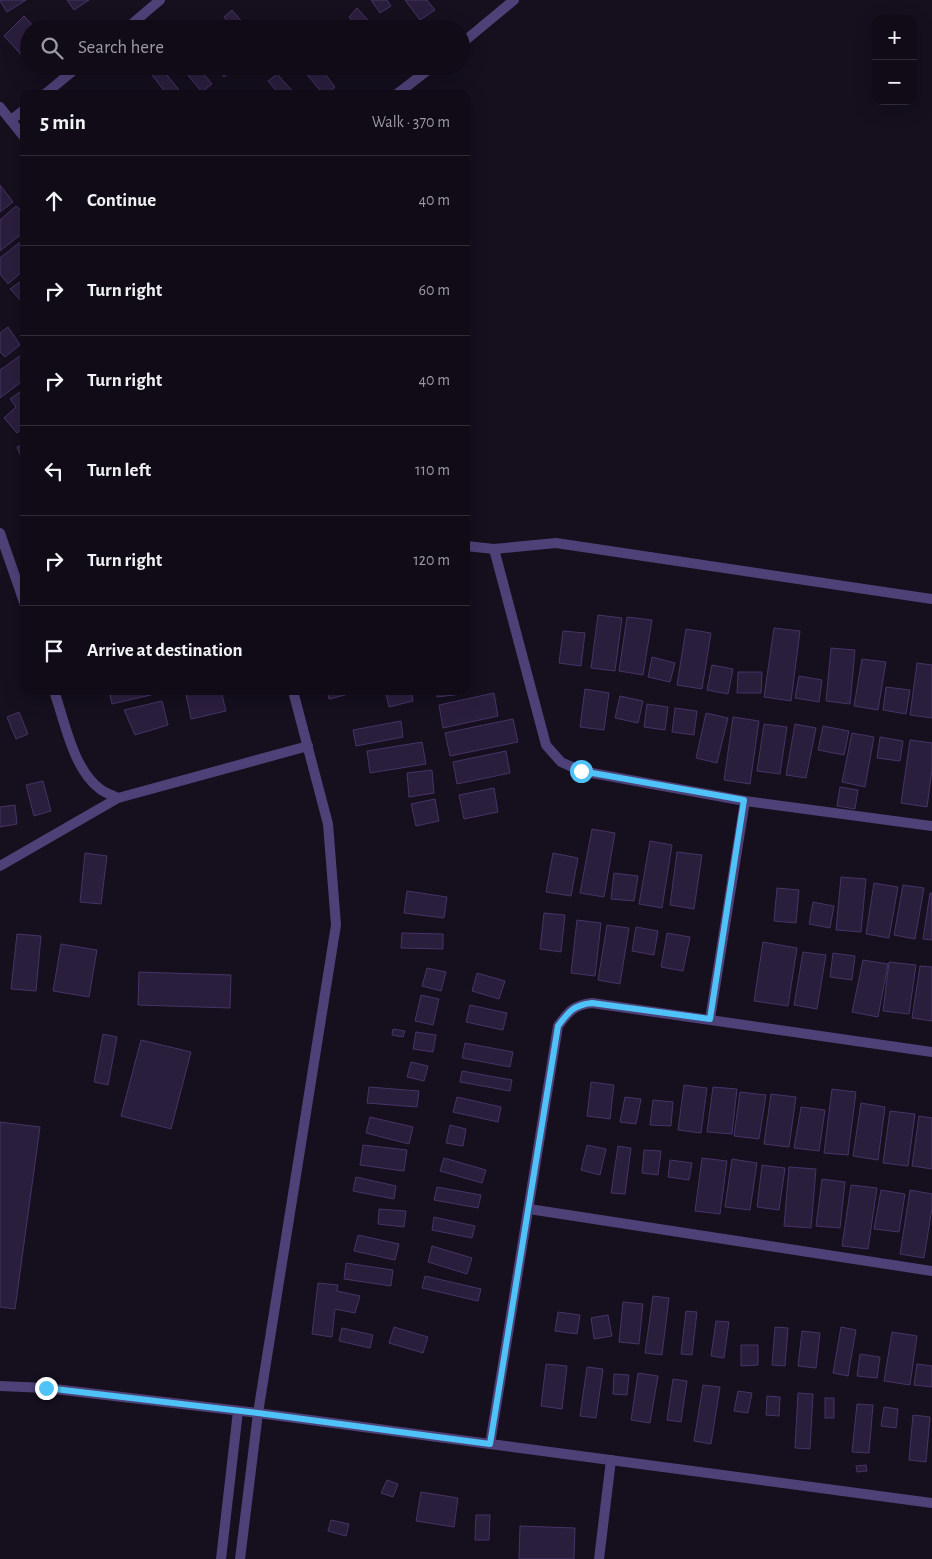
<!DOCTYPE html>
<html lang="en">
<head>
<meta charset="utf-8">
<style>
	:root { --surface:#100b16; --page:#19141f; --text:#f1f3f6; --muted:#9c9ba1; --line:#302b35 }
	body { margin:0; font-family:"Alegreya Sans",sans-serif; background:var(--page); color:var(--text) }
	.controls { position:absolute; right:15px; top:15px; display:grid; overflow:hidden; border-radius:10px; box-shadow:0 5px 20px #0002 }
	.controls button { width:45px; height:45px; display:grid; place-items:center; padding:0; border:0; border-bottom:1px solid var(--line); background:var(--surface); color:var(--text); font:25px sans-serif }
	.stop { position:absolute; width:15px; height:15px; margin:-11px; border:4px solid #4fc3f7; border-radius:50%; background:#fff }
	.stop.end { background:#4fc3f7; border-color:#fff; box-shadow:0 1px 5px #0008 }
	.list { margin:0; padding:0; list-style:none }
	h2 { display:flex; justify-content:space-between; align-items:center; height:65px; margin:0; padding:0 20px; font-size:21px }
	h2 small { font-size:16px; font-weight:400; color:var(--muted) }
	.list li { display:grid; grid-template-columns:32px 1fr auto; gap:15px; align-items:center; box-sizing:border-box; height:90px; padding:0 20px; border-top:1px solid var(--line) }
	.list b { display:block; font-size:19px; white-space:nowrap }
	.list em { font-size:16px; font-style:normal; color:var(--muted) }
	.icon { flex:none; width:28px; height:28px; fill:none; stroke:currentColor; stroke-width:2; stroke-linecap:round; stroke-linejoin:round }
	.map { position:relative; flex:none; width:932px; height:1559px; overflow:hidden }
	.search { position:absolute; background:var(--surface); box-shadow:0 5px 20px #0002; left:20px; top:20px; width:450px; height:55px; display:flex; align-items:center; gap:12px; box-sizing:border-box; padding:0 18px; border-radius:28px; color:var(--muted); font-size:19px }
	.panel { position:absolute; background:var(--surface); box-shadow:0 5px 20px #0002; left:20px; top:90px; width:450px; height:605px; border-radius:10px }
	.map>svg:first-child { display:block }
</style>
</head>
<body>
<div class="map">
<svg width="932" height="1559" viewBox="0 0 932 1559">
	<rect width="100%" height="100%" fill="#150f1e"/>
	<g fill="#2a1e3d" stroke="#473366">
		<path d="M2 0H26L7 12 0 1Z"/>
		<path d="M67 0H89L74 10Z"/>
		<path d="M371 0H387L391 6 380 13Z"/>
		<path d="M405 0H427L435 10 420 20Z"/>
		<path d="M357 8 376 29H360L349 17Z"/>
		<path d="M232 10 248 29H234L224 17Z"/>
		<path d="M24 16 36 29H29V63L4 36Z"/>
		<path d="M153 66H160L182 94H167L148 70Z"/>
		<path d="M180 66H197L212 84 202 92Z"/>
		<path d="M217 66H234L235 69 224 77Z"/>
		<path d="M300 66H319L335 87 327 94H323Z"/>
		<path d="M277 74 295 94H279L268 81Z"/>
		<path d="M0 185 13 202 0 212Z"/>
		<path d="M16 206 21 210 24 208V232L0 251V220Z"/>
		<path d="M24 239V270L8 284 0 274V258Z"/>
		<path d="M24 279V304L10 289Z"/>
		<path d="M8 327 20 345 5 357 0 352V333Z"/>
		<path d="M24 353V380L0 398V370Z"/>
		<path d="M24 389V427L17 433 4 418 16 407 10 399Z"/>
		<path d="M24 444V464L17 447Z"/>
		<path d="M598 615 622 618 615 671 591 668Z"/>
		<path d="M627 617 652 620 643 675 619 671Z"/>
		<path d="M774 628 800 631 791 701 764 697Z"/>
		<path d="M686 629 711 633 702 689 677 685Z"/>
		<path d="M563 631 585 633 581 666 559 663Z"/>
		<path d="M831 648 855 650 850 704 826 701Z"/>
		<path d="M652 657 675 663 670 682 648 677Z"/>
		<path d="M862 659 886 662 878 710 854 706Z"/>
		<path d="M917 663 932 665V718L910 715Z"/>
		<path d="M712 665 733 669 728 694 707 690Z"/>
		<path d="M738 672H762L761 693H737Z"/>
		<path d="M799 676 822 680 819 702 795 698Z"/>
		<path d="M886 687 910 690 906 714 883 710Z"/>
		<path d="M585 689 609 693 604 730 580 727Z"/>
		<path d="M109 691H158L159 693 112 704Z"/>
		<path d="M199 691H221L226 711 191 719 186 694Z"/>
		<path d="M327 691H357V692L329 699Z"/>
		<path d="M398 691H411L413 701 389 707 386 694Z"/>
		<path d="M437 691H462V694L437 697Z"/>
		<path d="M494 693 498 716 443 728 439 705Z"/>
		<path d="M620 696 643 701 638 723 615 718Z"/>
		<path d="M162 701 168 725 135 735 124 710Z"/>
		<path d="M647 704 668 707 665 730 644 727Z"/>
		<path d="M675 708 697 711 694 735 672 732Z"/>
		<path d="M19 712 28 734 16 739 7 717Z"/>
		<path d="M706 713 728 718 717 763 696 758Z"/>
		<path d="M733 717 759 721 750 784 724 780Z"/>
		<path d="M513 719 518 742 450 756 445 733Z"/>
		<path d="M401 721 403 737 356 746 353 730Z"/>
		<path d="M764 724 787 727 780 774 757 771Z"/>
		<path d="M795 724 816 728 806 778 786 775Z"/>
		<path d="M823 726 849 731 844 755 818 750Z"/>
		<path d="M852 733 874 737 865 787 842 782Z"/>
		<path d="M880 737 903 741 900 761 877 758Z"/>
		<path d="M910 740 932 743V770L927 807 901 803Z"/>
		<path d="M422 742 426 764 370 773 367 751Z"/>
		<path d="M506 751 510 773 457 784 453 762Z"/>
		<path d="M432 770 434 793 409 797 407 773Z"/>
		<path d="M43 781 51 811 34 816 26 785Z"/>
		<path d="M840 787 858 790 855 809 837 806Z"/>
		<path d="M494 788 498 812 464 819 459 795Z"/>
		<path d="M435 799 439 821 416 826 411 804Z"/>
		<path d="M15 805 17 824 0 827V807Z"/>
		<path d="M592 829 615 833 604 897 580 893Z"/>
		<path d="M650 841 672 845 662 908 639 904Z"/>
		<path d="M677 852 702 855 694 909 670 905Z"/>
		<path d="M85 853 107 856 101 904 80 902Z"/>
		<path d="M553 853 578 858 571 896 546 892Z"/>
		<path d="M614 873 638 876 634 901 611 899Z"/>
		<path d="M841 877 866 879 861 932 836 930Z"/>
		<path d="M874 883 898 887 889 938 866 934Z"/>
		<path d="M903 885 924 888 915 939 894 935Z"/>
		<path d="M777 888 799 890 796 923 774 921Z"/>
		<path d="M407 891 447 897 444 918 404 913Z"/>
		<path d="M930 893H932V940L923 939Z"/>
		<path d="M813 902 834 906 830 928 809 924Z"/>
		<path d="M544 913 565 915 561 952 540 949Z"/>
		<path d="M577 920 601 923 595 976 571 973Z"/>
		<path d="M607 925 629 928 620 984 598 980Z"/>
		<path d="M636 927 658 931 654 955 632 951Z"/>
		<path d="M402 933 443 934V949L401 948Z"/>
		<path d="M667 933 690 937 683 971 661 967Z"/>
		<path d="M17 934 41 936 36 991 11 989Z"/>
		<path d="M763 942 797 948 788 1006 754 1001Z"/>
		<path d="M61 944 97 950 89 997 53 991Z"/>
		<path d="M803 952 826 955 817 1009 794 1005Z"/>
		<path d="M833 953 855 956 852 980 830 977Z"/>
		<path d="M863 960 888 964 878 1017 852 1012Z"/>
		<path d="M889 962 916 965 909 1014 883 1011Z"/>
		<path d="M920 966 932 967V1021L912 1018Z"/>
		<path d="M427 968 446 972 441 991 422 986Z"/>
		<path d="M139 972 231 975 230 1008 138 1005Z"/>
		<path d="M477 973 505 981 499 999 472 991Z"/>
		<path d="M421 995 439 999 433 1025 415 1021Z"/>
		<path d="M470 1005 507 1013 503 1030 466 1022Z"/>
		<path d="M393 1029 405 1031 403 1037 392 1035Z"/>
		<path d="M416 1032 436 1035 433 1052 413 1049Z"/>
		<path d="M103 1034 117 1037 108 1085 94 1082Z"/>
		<path d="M141 1040 191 1052 171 1129 121 1116Z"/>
		<path d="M465 1043 513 1052 510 1067 462 1058Z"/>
		<path d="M411 1062 428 1066 424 1081 407 1077Z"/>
		<path d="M462 1071 512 1080 510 1091 460 1082Z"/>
		<path d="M591 1082 614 1085 610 1119 587 1116Z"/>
		<path d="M684 1085 707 1088 701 1133 678 1130Z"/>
		<path d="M369 1087 419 1091 417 1107 367 1103Z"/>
		<path d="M713 1087 737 1089 732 1134 707 1132Z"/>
		<path d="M832 1089 856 1092 848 1155 824 1153Z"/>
		<path d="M740 1092 766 1095 759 1139 734 1136Z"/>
		<path d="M771 1094 796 1097 789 1147 764 1144Z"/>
		<path d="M457 1097 501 1107 498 1122 453 1112Z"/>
		<path d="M625 1097 641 1099 636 1124 620 1122Z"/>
		<path d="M653 1100 673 1102 671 1126 650 1125Z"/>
		<path d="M861 1103 885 1107 878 1160 853 1156Z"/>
		<path d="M801 1107 825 1110 819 1151 794 1148Z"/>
		<path d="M890 1111 915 1114 908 1166 883 1163Z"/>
		<path d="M919 1116 932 1118V1169L912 1166Z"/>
		<path d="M370 1117 413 1127 409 1144 366 1133Z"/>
		<path d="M0 1122 40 1127 15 1309 0 1307Z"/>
		<path d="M450 1125 466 1129 463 1146 446 1143Z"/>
		<path d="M363 1145 407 1150 404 1171 360 1165Z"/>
		<path d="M587 1145 606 1149 600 1175 581 1170Z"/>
		<path d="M618 1146 631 1148 625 1194 611 1193Z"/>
		<path d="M644 1150 661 1151 658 1175 642 1173Z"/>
		<path d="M444 1158 486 1170 482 1183 440 1171Z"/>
		<path d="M702 1158 727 1161 720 1214 695 1211Z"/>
		<path d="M732 1159 757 1163 750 1210 725 1207Z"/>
		<path d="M670 1160 692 1163 689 1180 668 1177Z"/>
		<path d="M762 1165 785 1168 779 1210 757 1207Z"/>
		<path d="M789 1167 816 1169 811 1228 784 1226Z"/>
		<path d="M356 1177 396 1186 394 1199 353 1191Z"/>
		<path d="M822 1179 845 1182 840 1228 816 1226Z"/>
		<path d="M851 1185 877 1188 868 1249 842 1246Z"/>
		<path d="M437 1187 481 1195 478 1208 434 1200Z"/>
		<path d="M881 1190 905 1194 899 1232 874 1229Z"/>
		<path d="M910 1190 932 1194V1208L924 1258 900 1254Z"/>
		<path d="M379 1209 406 1211 404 1227 378 1224Z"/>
		<path d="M434 1217 475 1226 472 1238 432 1230Z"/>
		<path d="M358 1235 399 1244 395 1260 354 1251Z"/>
		<path d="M432 1246 472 1258 467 1274 428 1262Z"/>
		<path d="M346 1263 393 1270 391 1286 344 1279Z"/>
		<path d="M425 1276 481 1289 478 1301 422 1288Z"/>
		<path d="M318 1283 338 1285 337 1291 360 1296 355 1313 335 1309 332 1337 312 1334Z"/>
		<path d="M653 1296 669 1298 662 1355 645 1353Z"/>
		<path d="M623 1302 643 1304 639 1344 619 1342Z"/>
		<path d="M686 1311 697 1312 692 1355 681 1354Z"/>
		<path d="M558 1312 580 1315 577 1334 555 1331Z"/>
		<path d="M608 1315 612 1336 594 1339 591 1318Z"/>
		<path d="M716 1321 729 1322 724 1358 711 1356Z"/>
		<path d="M394 1327 428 1337 423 1353 389 1343Z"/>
		<path d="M775 1327 788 1328 785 1366 772 1365Z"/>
		<path d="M841 1327 856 1330 848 1376 833 1373Z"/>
		<path d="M342 1328 373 1335 370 1348 339 1341Z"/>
		<path d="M802 1331 820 1333 816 1368 798 1366Z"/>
		<path d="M892 1332 917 1336 910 1385 884 1381Z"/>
		<path d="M741 1345H758V1365L741 1366Z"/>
		<path d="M860 1354 880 1357 877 1378 857 1376Z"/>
		<path d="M546 1364 567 1366 562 1409 541 1406Z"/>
		<path d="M917 1364 932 1366V1387L914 1385Z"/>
		<path d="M587 1367 603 1369 596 1418 580 1416Z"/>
		<path d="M638 1373 658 1376 650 1423 631 1420Z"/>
		<path d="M614 1374 629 1375 627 1395 613 1394Z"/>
		<path d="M673 1379 687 1381 681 1422 667 1420Z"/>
		<path d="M703 1385 720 1387 711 1444 694 1441Z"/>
		<path d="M738 1391 752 1393 748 1413 734 1411Z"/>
		<path d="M798 1393 813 1394 810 1449 795 1448Z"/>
		<path d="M767 1396 780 1397 779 1416 766 1415Z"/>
		<rect x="825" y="1398" width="9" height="20"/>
		<path d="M857 1404 873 1405 869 1453 852 1452Z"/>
		<path d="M884 1407 898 1409 896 1428 881 1426Z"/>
		<path d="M913 1415 930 1417 926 1462 909 1460Z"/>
		<path d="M866 1465 867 1471 857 1472 856 1466Z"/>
		<path d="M387 1480 398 1484 393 1497 381 1493Z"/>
		<path d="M421 1492 458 1498 454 1527 416 1521Z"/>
		<path d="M476 1515H490L489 1540H475Z"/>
		<path d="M331 1520 349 1524 346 1536 328 1531Z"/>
		<path d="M520 1526 575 1528 574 1559H519Z"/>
	</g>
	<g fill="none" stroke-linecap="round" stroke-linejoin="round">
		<g stroke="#4e4177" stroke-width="10">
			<path d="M0 866 118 798"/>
			<path d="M221 1559 238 1411"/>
			<path d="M240 1559 258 1413"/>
		</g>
		<g stroke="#4e4177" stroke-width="10">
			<path d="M126 29 160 0"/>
			<path d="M461 44 514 0"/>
			<path d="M45 94 79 66"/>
			<path d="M397 94 433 66"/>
			<path d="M0 107 24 137"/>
			<path d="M11 120 24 110"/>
			<path d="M0 533 24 602"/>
			<path d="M466 546 494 549 556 543 932 599"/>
			<path d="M494 549 546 745 561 762 581 771 745 801 932 826"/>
			<path d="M54 691C65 722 73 769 100 789 105 793 112 795 118 798L308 746"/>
			<path d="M710 1019 745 801"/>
			<path d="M529 1209 932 1271"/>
			<path d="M0 1386 46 1388 258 1413 932 1503"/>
			<path d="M258 1413 336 925 328 824 293 691"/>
			<path d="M490 1444 558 1026C569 1011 574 1005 592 1003L932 1052"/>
			<path d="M599 1559 611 1460"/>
		</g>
	</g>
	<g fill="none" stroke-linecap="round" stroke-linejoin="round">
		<path stroke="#4fc3f7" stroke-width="6" d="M46 1388 258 1413 490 1444 558 1026C569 1011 574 1005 592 1003L710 1019 744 800 581 771"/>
	</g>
</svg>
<div class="controls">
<button>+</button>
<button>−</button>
</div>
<div class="stop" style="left:581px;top:771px"></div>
<div class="stop end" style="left:46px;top:1388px"></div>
<div class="search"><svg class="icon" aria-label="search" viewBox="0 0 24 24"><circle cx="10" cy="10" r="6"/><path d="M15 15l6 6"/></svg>Search here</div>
<section class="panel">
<h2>5 min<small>Walk · 370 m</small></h2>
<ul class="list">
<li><svg class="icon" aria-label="ahead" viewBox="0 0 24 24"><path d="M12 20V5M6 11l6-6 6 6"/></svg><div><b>Continue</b></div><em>40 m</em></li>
<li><svg class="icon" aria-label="right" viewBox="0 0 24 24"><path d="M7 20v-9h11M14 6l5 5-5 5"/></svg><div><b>Turn right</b></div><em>60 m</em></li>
<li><svg class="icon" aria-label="right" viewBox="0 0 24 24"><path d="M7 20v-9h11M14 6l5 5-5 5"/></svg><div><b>Turn right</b></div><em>40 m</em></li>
<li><svg class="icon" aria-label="left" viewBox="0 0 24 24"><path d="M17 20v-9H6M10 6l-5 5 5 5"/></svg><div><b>Turn left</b></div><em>110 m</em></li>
<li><svg class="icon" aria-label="right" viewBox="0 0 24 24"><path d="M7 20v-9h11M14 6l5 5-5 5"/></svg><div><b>Turn right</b></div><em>120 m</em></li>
<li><svg class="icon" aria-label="arrive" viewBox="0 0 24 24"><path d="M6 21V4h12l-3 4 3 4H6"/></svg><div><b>Arrive at destination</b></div></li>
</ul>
</section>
</div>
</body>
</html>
